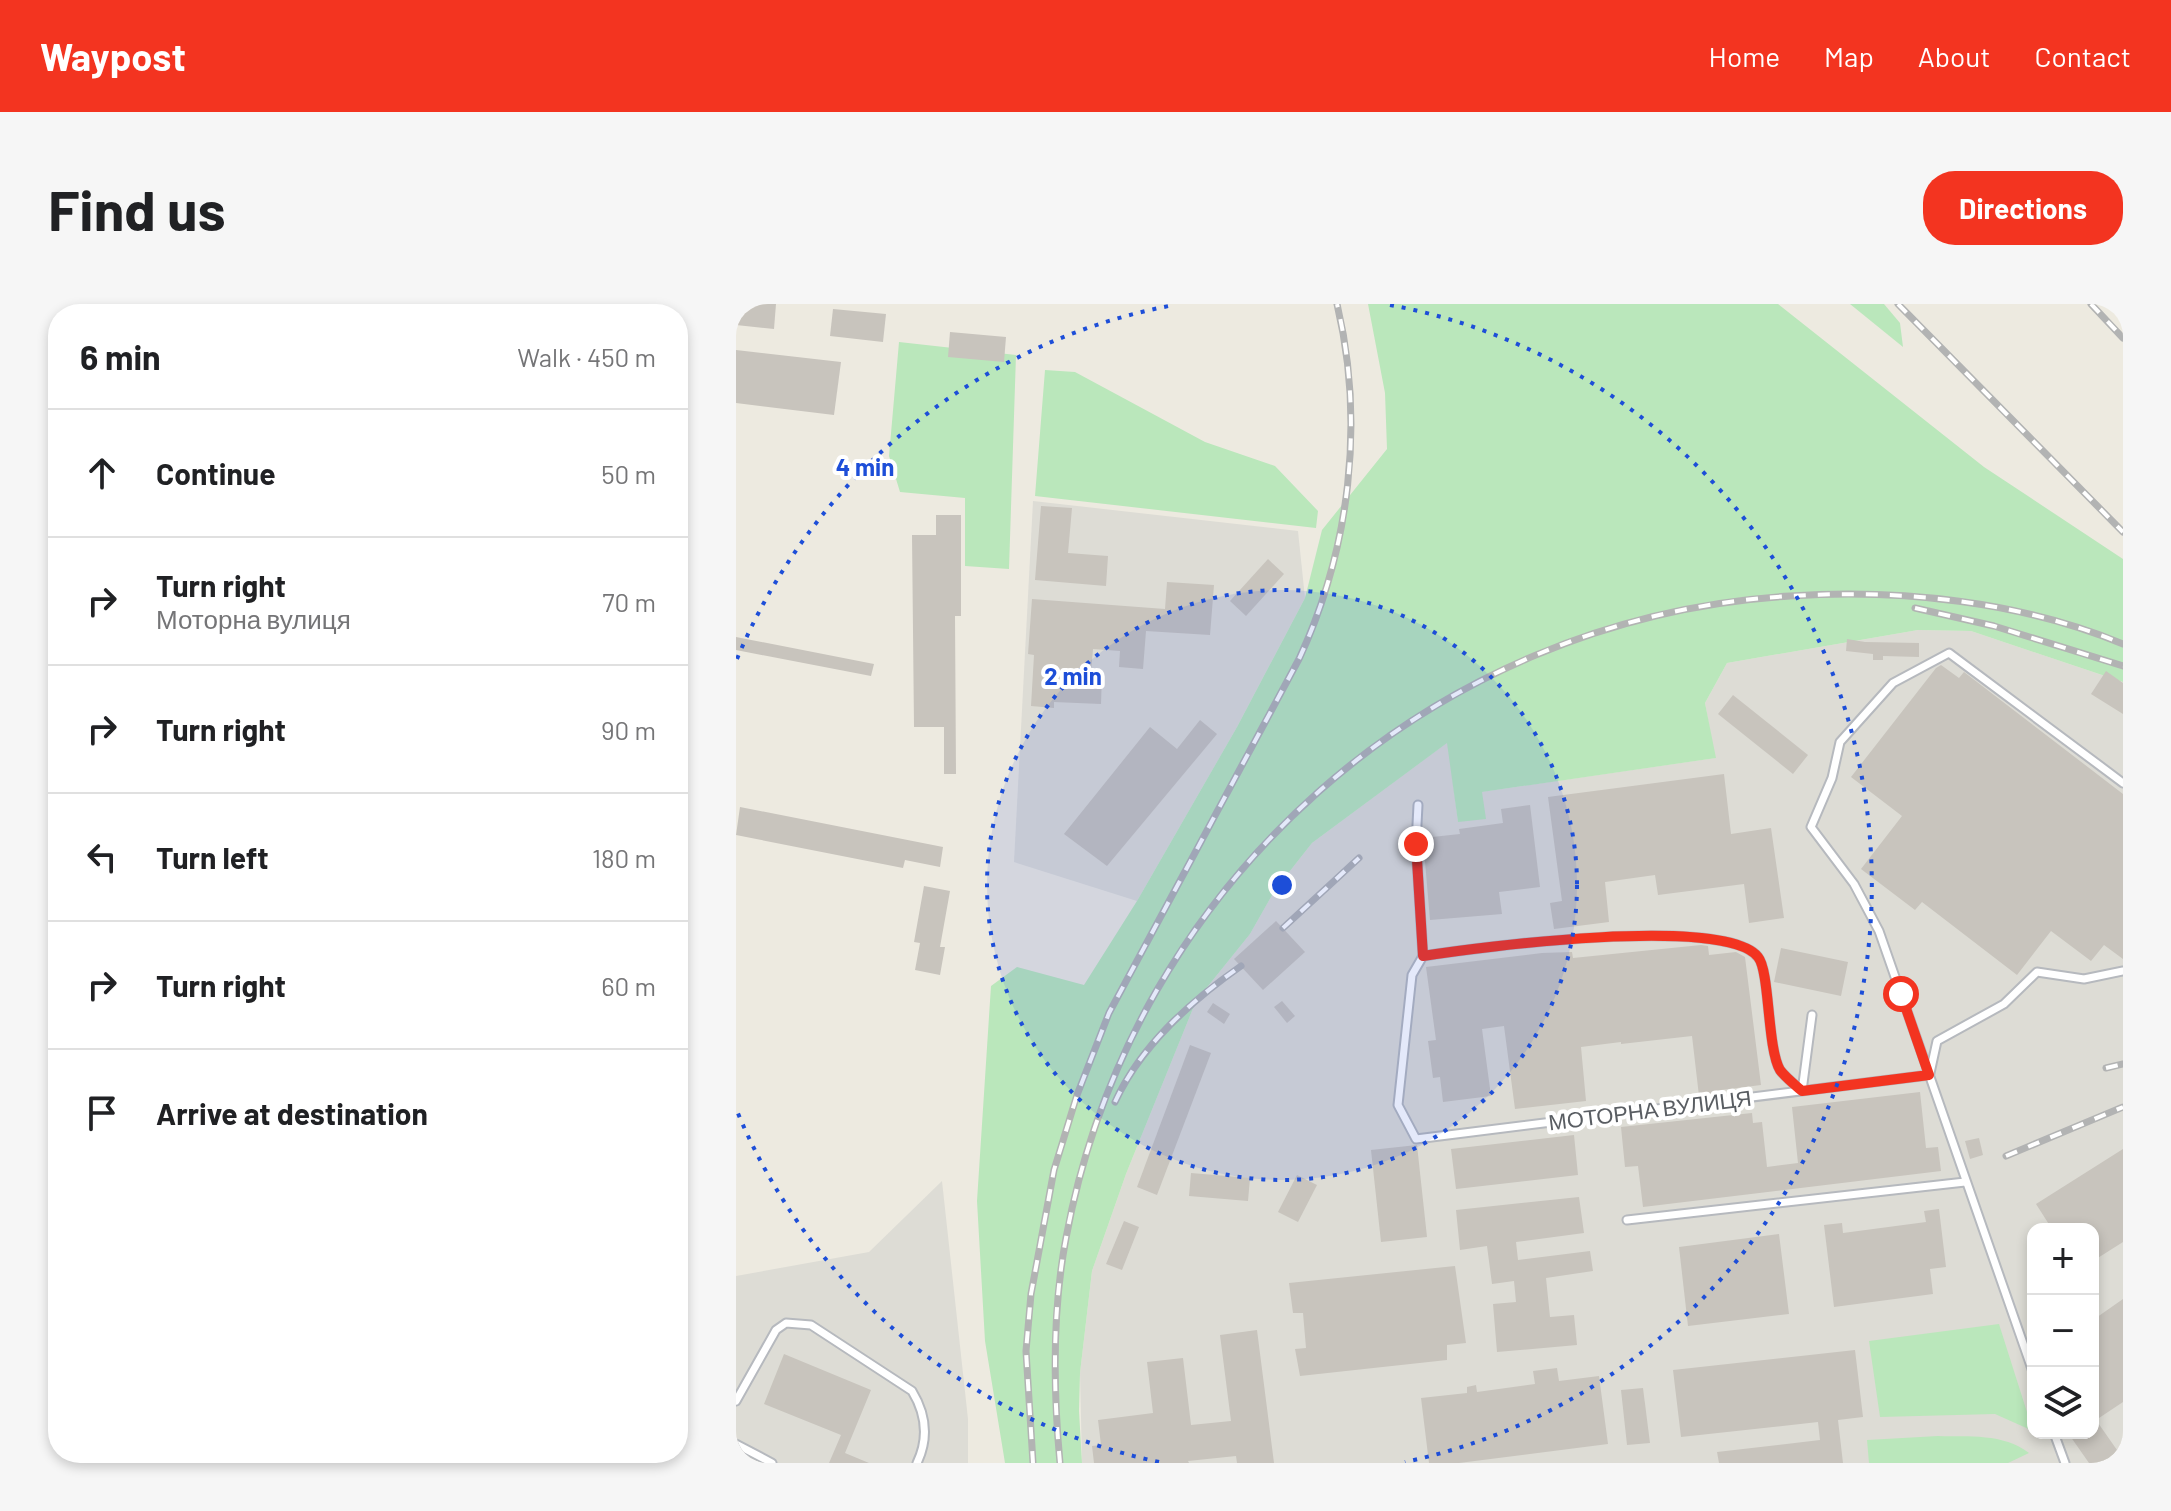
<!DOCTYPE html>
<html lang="en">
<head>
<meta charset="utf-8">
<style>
	:root { --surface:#fff; --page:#f6f6f6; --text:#202124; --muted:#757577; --line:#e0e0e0; --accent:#f33420 }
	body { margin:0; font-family:Barlow,sans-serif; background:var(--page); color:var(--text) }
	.controls { position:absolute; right:24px; bottom:24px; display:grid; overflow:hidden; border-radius:16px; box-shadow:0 4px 12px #0003 }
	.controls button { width:72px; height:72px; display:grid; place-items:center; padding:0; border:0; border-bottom:2px solid var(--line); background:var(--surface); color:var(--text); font:40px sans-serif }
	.stop { position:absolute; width:24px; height:24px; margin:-18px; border:6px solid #f33420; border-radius:50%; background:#fff }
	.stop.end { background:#f33420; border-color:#fff; box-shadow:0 2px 8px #0008 }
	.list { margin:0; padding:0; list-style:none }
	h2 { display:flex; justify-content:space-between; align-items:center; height:104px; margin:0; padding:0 32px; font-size:34px }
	h2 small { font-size:26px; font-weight:400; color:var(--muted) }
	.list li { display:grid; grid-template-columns:52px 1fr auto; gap:24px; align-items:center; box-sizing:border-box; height:128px; padding:0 32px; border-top:2px solid var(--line) }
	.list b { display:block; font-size:30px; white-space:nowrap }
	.list p { margin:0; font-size:26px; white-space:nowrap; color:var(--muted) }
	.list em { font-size:26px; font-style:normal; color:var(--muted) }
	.icon { flex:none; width:44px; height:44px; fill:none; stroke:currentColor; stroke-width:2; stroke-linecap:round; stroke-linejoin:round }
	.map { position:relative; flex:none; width:1387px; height:1159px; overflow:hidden; border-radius:32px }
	header { display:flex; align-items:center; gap:48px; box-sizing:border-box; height:112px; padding:0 40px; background:var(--accent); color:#fff }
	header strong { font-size:38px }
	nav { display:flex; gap:44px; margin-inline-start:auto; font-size:28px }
	.intro { display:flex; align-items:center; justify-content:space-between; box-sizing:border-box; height:192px; padding:0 48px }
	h1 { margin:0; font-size:56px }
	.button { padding:20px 36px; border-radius:32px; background:var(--accent); color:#fff; font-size:28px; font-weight:700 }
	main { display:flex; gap:48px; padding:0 48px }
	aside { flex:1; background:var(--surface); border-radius:32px; box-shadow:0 4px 12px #0003 }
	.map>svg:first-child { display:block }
</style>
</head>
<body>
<header>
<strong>Waypost</strong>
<nav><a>Home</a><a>Map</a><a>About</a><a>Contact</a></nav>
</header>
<div class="intro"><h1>Find us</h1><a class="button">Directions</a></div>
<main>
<aside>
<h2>6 min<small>Walk · 450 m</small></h2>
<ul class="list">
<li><svg class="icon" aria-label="ahead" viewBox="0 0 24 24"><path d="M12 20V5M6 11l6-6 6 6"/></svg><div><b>Continue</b></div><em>50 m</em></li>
<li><svg class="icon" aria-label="right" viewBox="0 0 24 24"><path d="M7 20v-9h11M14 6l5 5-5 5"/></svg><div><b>Turn right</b><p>Моторна вулиця</p></div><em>70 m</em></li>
<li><svg class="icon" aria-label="right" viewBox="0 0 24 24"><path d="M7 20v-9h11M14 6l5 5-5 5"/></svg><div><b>Turn right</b></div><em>90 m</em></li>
<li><svg class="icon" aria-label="left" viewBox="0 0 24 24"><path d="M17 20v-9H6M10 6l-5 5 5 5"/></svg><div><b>Turn left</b></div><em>180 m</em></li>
<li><svg class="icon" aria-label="right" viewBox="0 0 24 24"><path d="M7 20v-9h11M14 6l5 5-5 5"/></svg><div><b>Turn right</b></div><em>60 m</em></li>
<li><svg class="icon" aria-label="arrive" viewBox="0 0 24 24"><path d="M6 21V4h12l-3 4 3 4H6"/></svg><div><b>Arrive at destination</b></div></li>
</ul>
</aside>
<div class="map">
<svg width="1387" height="1159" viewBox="0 0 1387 1159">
	<rect width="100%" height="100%" fill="#edeae0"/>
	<g fill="#dddcd5" fill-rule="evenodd">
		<path d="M297 197 562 227 569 294 501 423 401 597 278 558Z"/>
		<path d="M1182 326 1235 327 1387 378V1159H346L344 1069 356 967 390 870 460 697 514 630 539 586 576 539 712 438 722 518 745 488 979 454 969 399 991 359ZM1297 925H1357V1129H1297Z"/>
		<path d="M206 877 232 1115V1159H0V972L133 948Z"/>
	</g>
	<g fill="#bae7bb">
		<path d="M632 0H1042L1248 163 1387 255V378L1235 327 1182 326 991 359 969 399 980 454 746 488 750 515 722 518 711 439 576 539 539 586 514 630 460 697 390 870 356 967 344 1069 343 1107 346 1159H269L249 1037 241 897 255 682 281 663 348 681 401 597 501 423 569 294 586 226 651 145 649 89Z"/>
		<path d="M1114 0H1148L1164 19 1167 43Z"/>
		<path d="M163 38 280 51 273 265 229 262V194L164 188 153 152Z"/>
		<path d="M309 66 339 68 469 138 539 162 582 207 580 224 299 192Z"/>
		<path d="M1263 1020 1297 1127 1259 1110 1144 1113 1133 1037Z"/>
		<path d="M1202 1132C1233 1133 1267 1129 1293 1149L1272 1159H1133L1131 1136Z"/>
	</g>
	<g fill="#c8c4bd">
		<path d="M0 0H40L38 25 0 21Z"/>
		<path d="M97 5 150 10 147 38 94 32Z"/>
		<path d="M214 28 270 33 268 58 212 53Z"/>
		<path d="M0 46 105 58 98 111 0 99Z"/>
		<path d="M305 202 336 204 332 249 372 252 370 282 299 276Z"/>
		<path d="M200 211H225V312H219L220 470H208V423H178L176 231H200Z"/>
		<path d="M532 255 548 270 510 312 494 297Z"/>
		<path d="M431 278 478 281 474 331 410 327 407 365 383 363 384 347 357 345 355 369H366L365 400 318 398V404L295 402 298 351 292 350 296 295 429 305Z"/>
		<path d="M0 333 138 360 135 372 0 346Z"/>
		<path d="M1111 335 1129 338 1183 339V353L1147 352V356H1137V350L1110 347Z"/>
		<path d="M1205 361 1223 374 1228 368 1387 490V655L1368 641 1355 657 1315 627 1281 671 1186 598 1179 606 1125 565 1166 512 1115 473 1200 364Z"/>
		<path d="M1370 367 1387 379V410L1355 390Z"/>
		<path d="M997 391 1072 451 1057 470 982 410Z"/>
		<path d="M464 416 481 430 371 562 328 530 414 423 441 445Z"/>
		<path d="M988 470 995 530 1035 524 1048 614 1013 619 1008 580 922 591 919 571 869 578 873 618 818 625 814 599 826 597 812 493Z"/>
		<path d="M794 501 804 583 763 588 766 610 694 616 687 534 724 530 723 525 767 519 765 505Z"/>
		<path d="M4 503 207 543 204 563 169 556 167 564 0 531Z"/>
		<path d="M188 582 214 587 204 643H209L204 671 179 666 184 639 178 638Z"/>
		<path d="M540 617 569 648 527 686 498 655Z"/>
		<path d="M965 641 972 642 973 651 1000 648 1009 653 1025 781 985 786V790L963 792 956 732 885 740V738L845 743 850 797 779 805 768 722 746 725 755 792 707 798 704 773 697 774 692 737 700 736 690 663 806 649 836 648 837 654Z"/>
		<path d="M1045 644 1112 658 1105 692 1038 678Z"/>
		<path d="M546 697 559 712 551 719 538 703Z"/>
		<path d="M477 699 494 710 488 720 471 708Z"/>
		<path d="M454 741 475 749 421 891 401 883Z"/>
		<path d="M1184 788 1190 844 1202 843 1205 867 907 903 902 862 889 863 885 823 1016 809 1017 819 1026 818 1031 863 1062 859 1056 803Z"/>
		<path d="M838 831 842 871 720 885 715 845Z"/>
		<path d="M1243 834 1247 851 1234 855 1229 837Z"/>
		<path d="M681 841 691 933 645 938 635 846Z"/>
		<path d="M1387 845V938L1357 957V925H1316L1300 900Z"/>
		<path d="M455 869 514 874 512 897 453 892Z"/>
		<path d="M561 871 581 881 562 918 542 908Z"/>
		<path d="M843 893 848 929 780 938 782 956 854 947 857 967 810 974 814 1013 838 1011 841 1041 761 1048 757 1000 780 998 778 977 756 980 751 942 724 946 720 906Z"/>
		<path d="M1203 905 1210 963 1194 965 1197 990 1098 1003 1088 921 1106 919 1107 929 1190 918 1188 907Z"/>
		<path d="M388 917 403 923 386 966 370 960Z"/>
		<path d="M1043 930 1053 1010 952 1022 943 943Z"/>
		<path d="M719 962 730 1039 711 1041V1056L564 1072 559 1045 570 1044 567 1009H557L553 979Z"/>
		<path d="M1387 995V1098L1360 1116 1381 1146 1387 1142V1159H1353L1332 1129H1357V1016Z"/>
		<path d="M521 1026 538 1159H501L500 1152 452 1157 453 1159H358L356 1142 365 1141 362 1116 417 1109 411 1058 447 1054 455 1121 495 1117 484 1031Z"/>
		<path d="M1119 1046 1127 1113 1102 1116 1107 1159H983L981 1148 1084 1136 1082 1118 945 1133 937 1066Z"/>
		<path d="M48 1050 135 1086 109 1149 133 1159H93L105 1131 28 1100Z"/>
		<path d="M821 1064 823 1077 863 1072 872 1140 723 1159H693L685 1094 731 1089V1083L740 1081 741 1088 799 1080 797 1067Z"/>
		<path d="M907 1084 914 1139 891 1141 885 1086Z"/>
	</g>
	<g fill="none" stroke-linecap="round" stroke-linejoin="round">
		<g stroke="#b6b9be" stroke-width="11">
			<g id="service">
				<path d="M682 501 680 540 687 652"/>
				<path d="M1076 711 1066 787C1059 781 1049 773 1044 766 1031 744 1034 667 1022 653 989 611 743 643 687 652L676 671 662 801 680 835 1193 771"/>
				<path d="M1194 769 1201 737 1268 700 1301 668 1348 675 1387 667"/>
				<path d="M891 916 1229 878"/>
				<path d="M1297 1068 1143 627 1118 580 1075 523 1096 474 1104 438 1157 379 1213 349 1387 479"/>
				<path d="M0 1097 40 1026 50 1019 75 1021 176 1087C190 1110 193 1134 181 1159"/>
				<path d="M1318 1129 1329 1159"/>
				<path d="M0 1140 36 1159"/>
			</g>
		</g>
		<use href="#service" stroke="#fff" stroke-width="7"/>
		<g stroke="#b2b3b3" stroke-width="7">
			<g id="rail">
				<path d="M1162 0 1387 228"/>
				<path d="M1355 0 1387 34"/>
				<path d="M1179 304 1258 322 1387 362"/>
				<path d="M547 624 623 554"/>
				<path d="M1370 764 1387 760"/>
				<path d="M379 798C405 741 455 697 505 662"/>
				<path d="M1270 852 1387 803"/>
				<path d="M297 1159 290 1047 295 990 318 866 341 791 373 709 563 355C614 245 629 118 601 0"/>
				<path d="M324 1159C317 1084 316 1008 330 934 395 580 696 313 1054 292 1164 285 1284 297 1387 340"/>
			</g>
		</g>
		<use href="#rail" stroke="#fff" stroke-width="4" stroke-dasharray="12" stroke-linecap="butt"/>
	</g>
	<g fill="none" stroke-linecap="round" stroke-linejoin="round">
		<path stroke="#f33420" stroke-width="10" d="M680 540 687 652C743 643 989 611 1022 653 1034 667 1031 744 1044 766 1049 773 1059 781 1066 787L1193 771 1165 690"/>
	</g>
	<circle cx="546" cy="581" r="295" fill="#1d4ed8" fill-opacity=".12"/>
	<g fill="none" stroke="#1d4ed8" stroke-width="4" stroke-dasharray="4 8">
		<circle cx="546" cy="581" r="295"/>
		<path d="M423 1158A590 590 0 0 1 1 807M1 355A590 590 0 0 1 438 1M654 1A590 590 0 0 1 669 1158"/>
	</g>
	<g text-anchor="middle" stroke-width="8" stroke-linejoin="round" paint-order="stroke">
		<g font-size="22" fill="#595d62" stroke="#fff">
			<text transform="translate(914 806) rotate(-7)" y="8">МОТОРНА ВУЛИЦЯ</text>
		</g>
	</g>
	<circle cx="546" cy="581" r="12" fill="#1d4ed8" stroke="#fff" stroke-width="4"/>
	<g font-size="24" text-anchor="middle" font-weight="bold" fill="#1d4ed8" stroke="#fff" stroke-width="8" stroke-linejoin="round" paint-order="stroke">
		<text x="129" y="172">4 min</text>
		<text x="337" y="381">2 min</text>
	</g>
</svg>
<div class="controls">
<button>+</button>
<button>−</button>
<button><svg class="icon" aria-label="layers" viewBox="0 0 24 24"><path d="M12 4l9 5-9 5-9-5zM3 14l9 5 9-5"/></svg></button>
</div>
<div class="stop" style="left:1165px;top:690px"></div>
<div class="stop end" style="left:680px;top:540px"></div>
</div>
</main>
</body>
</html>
